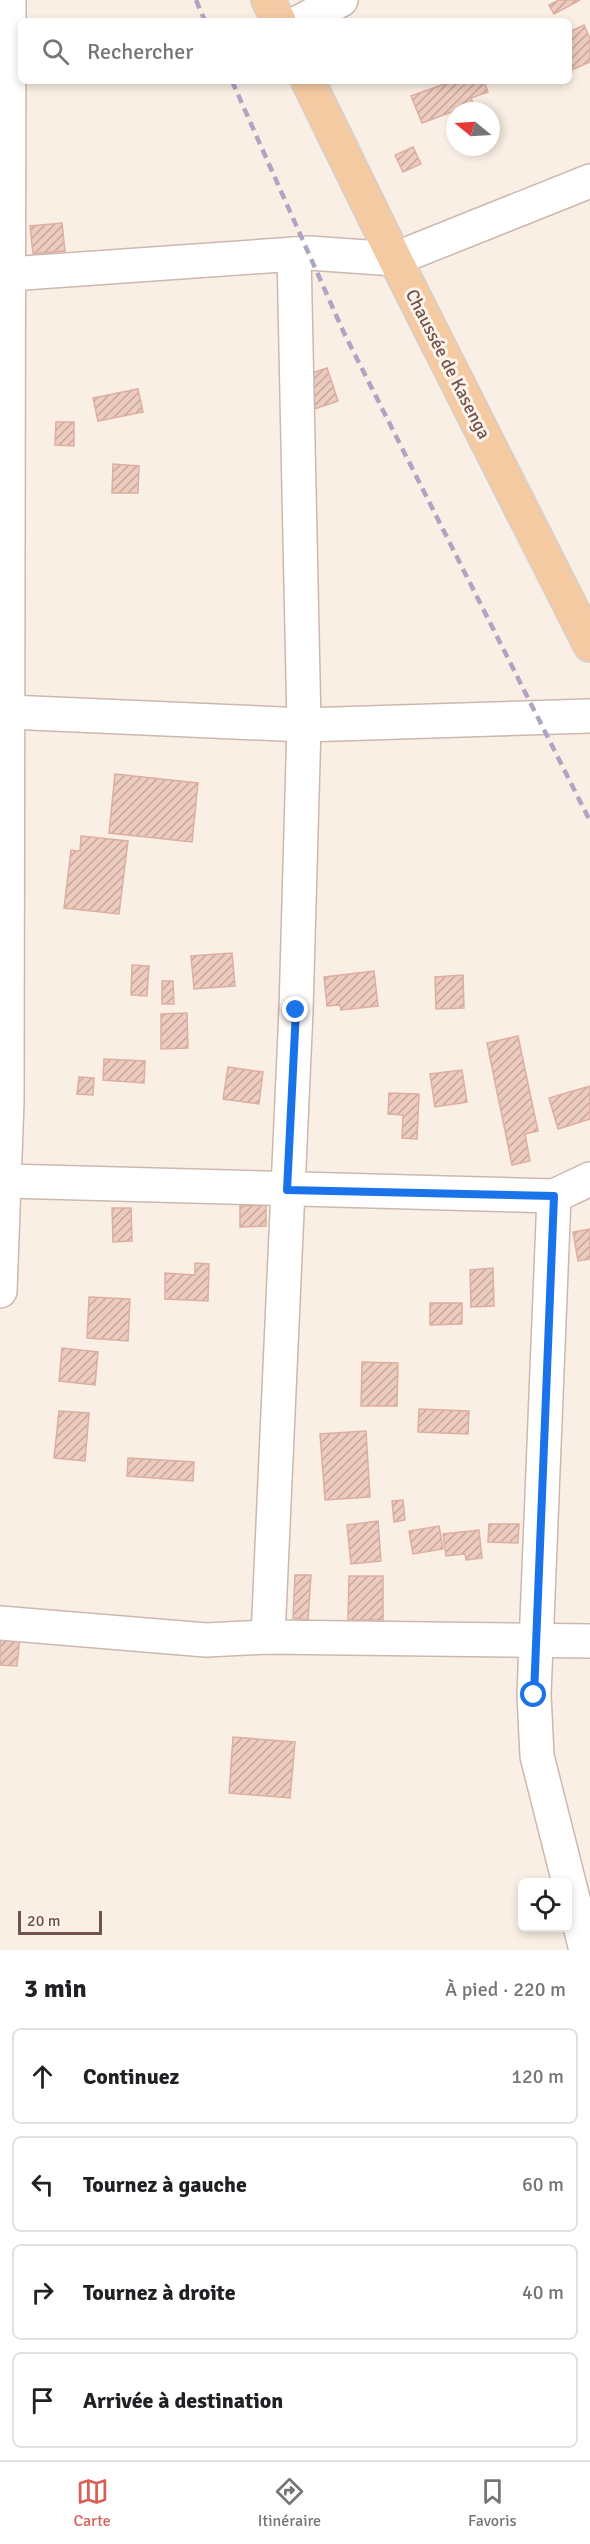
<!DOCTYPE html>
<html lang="fr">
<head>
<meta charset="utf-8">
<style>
	:root { --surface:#fff; --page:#f2f2f2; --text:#202124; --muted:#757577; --line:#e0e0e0; --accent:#da5f54 }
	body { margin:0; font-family:Signika,sans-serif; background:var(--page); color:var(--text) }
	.controls { position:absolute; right:18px; bottom:18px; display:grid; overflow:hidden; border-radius:9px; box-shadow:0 3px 9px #0003 }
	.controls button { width:54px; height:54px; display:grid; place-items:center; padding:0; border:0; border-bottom:2px solid var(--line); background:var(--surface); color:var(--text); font:30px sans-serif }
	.compass { position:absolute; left:446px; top:102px; width:54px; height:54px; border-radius:50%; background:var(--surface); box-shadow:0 3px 9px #0003; rotate:288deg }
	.scale { position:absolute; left:18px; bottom:15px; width:84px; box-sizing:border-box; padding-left:6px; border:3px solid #70544c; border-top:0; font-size:16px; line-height:21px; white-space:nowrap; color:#70544c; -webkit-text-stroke:4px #fdf3ea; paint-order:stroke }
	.stop { position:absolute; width:18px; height:18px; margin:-14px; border:4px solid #1a73e8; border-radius:50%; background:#fff }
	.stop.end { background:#1a73e8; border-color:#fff; box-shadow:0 2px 6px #0008 }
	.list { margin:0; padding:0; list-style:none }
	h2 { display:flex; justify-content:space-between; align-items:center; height:78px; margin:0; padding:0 24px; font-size:26px }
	h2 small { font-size:20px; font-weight:400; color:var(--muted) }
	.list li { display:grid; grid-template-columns:39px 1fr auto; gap:18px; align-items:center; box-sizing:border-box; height:96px; margin:0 12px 12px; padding:0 12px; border:2px solid var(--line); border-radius:9px }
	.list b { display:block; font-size:22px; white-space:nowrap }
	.list em { font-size:20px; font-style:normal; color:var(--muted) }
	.icon { flex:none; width:33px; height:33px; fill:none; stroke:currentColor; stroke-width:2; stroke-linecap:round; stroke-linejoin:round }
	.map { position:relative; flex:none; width:590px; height:1950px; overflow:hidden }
	.search { position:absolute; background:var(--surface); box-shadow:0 3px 9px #0003; left:18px; right:18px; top:18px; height:66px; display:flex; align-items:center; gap:15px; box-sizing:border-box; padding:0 21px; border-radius:9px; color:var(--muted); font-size:22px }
	.sheet { height:510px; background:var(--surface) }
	nav { display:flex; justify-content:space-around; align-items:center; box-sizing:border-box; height:84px; border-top:2px solid var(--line); background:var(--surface); font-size:16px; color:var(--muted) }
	nav a { display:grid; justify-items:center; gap:3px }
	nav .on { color:var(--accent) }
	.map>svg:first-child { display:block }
</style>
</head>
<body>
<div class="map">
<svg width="590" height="1950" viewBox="0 0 590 1950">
	<defs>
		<pattern id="building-hatch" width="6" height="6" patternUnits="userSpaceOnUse" patternTransform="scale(1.5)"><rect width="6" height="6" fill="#edcbbe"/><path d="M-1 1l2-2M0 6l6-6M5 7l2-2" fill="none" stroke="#c4a79d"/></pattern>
	</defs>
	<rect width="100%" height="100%" fill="#faefe4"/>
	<g fill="url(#building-hatch)" stroke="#deafa0" stroke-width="1.5">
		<path d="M559 0H580L554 14 549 5Z"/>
		<path d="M584 25 590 39V62L569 71V32Z"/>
		<path d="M453 81H484L488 92 471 98 473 104 422 123 411 96Z"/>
		<path d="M413 147 421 164 403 172 395 155Z"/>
		<path d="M62 223 65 251 33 254 30 226Z"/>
		<path d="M327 368 338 401 314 409 303 376Z"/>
		<path d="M138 389 143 412 98 421 93 398Z"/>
		<path d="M56 422H74V446L55 445Z"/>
		<path d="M113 464 139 466 138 493H112Z"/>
		<path d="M115 774 198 783 192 842 109 833Z"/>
		<path d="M81 836 128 841 119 914 64 908 71 850 80 851Z"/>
		<path d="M232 953 235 986 194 989 191 956Z"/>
		<path d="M132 965 149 966 147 996 131 995Z"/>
		<path d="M374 971 378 1006 341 1010 340 1005 327 1006 324 977Z"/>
		<path d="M463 975 464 1008 436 1009 435 977Z"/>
		<path d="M162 981H173L174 1004H162Z"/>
		<path d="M187 1013 188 1048 161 1049V1014Z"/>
		<path d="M518 1036 538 1131 525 1134 530 1161 512 1165 487 1043Z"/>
		<path d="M104 1059 145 1061 144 1083 103 1080Z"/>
		<path d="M228 1067 263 1072 259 1104 223 1099Z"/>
		<path d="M462 1070 467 1102 435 1107 430 1074Z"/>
		<path d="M79 1077 94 1078 93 1095 77 1094Z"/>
		<path d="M590 1086V1119L558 1129 549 1098Z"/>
		<path d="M389 1093 419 1094 417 1139 402 1138 403 1115 388 1114Z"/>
		<path d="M266 1205V1226L240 1227V1206Z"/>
		<path d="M112 1208H131L132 1241 113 1242Z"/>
		<path d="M590 1229V1259L578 1261 573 1232Z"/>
		<path d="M195 1263 209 1264 208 1301 165 1299V1273L195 1275Z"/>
		<path d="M493 1268 494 1306 471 1307 470 1270Z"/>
		<path d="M89 1297 130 1299 128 1341 87 1338Z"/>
		<path d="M430 1303H462V1324L430 1325Z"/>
		<path d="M62 1348 98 1352 95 1385 59 1381Z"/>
		<path d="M362 1362 398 1363 397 1406H361Z"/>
		<path d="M419 1409 469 1411 468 1434 418 1432Z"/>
		<path d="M59 1411 89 1413 85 1461 54 1458Z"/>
		<path d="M366 1431 370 1497 325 1500 320 1434Z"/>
		<path d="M128 1458 194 1462 193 1481 127 1476Z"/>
		<path d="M403 1500 405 1520 394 1522 392 1501Z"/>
		<path d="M378 1521 381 1561 351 1564 347 1525Z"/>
		<path d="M489 1524H519L518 1543 488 1542Z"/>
		<path d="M439 1526 443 1549 413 1554 409 1531Z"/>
		<path d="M479 1530 482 1558 466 1560 465 1554 446 1556 443 1534Z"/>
		<path d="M295 1575H311L308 1620 293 1618Z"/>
		<path d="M349 1576H383V1620H348Z"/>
		<path d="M0 1633 20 1635 17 1666 0 1665Z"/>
		<path d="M233 1737 295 1742 290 1798 229 1793Z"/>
	</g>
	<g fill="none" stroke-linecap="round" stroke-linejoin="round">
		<g stroke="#cdb8af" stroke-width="36">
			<g id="minor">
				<path d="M301 21 341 0"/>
				<path d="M9 274 309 253 395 259 590 181"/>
				<path d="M9 712 304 725 590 716"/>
				<path d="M6 1181 554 1196 590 1179"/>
				<path d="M554 1196 534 1695 537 1756 586 1950"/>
				<path d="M0 1291 7 1102 9 0"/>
				<path d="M0 1623 206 1640 268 1637 590 1641"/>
				<path d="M268 1637 296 1010 304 725 294 254"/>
			</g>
		</g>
		<g stroke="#d7cfcd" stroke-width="36">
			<g id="major">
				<path d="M268 0 279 21"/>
				<path d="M308 81 395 259 590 645"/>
			</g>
		</g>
		<use href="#minor" stroke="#fff" stroke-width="33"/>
		<use href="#major" stroke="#f3caa2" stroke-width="33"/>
		<g stroke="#b0a4c2" stroke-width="4.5" stroke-dasharray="9 6" stroke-linecap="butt">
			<path d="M196 0 205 21"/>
			<path d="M232 81 344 333 590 821"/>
		</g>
	</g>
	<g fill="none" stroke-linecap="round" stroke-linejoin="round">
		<path stroke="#1a73e8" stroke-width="8" d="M296 1010 287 1190 554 1196 534 1695"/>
	</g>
	<g text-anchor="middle" stroke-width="6" stroke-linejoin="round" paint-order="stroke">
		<g font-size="18" fill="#70544c" stroke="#fdf3ea">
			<text transform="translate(448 364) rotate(63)" y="6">Chaussée de Kasenga</text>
		</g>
	</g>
</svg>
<div class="controls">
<button><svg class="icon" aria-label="locate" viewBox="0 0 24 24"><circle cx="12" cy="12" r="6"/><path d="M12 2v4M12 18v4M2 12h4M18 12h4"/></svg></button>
</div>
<svg class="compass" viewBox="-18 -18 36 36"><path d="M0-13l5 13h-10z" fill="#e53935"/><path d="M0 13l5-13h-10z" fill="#757577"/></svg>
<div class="scale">20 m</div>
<div class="stop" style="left:534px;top:1695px"></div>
<div class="stop end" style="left:296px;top:1010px"></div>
<div class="search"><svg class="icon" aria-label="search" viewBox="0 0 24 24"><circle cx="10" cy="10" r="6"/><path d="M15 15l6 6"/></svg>Rechercher</div>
</div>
<section class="sheet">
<h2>3 min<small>À pied · 220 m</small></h2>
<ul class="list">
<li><svg class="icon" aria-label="ahead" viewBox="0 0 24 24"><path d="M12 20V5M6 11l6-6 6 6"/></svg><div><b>Continuez</b></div><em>120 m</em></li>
<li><svg class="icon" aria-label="left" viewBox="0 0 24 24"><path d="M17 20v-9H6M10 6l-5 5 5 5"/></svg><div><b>Tournez à gauche</b></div><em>60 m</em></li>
<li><svg class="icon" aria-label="right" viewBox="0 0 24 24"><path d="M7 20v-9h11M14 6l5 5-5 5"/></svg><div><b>Tournez à droite</b></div><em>40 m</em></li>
<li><svg class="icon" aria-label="arrive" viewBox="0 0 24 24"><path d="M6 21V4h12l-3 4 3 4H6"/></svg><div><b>Arrivée à destination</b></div></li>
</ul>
</section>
<nav>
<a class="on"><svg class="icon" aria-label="map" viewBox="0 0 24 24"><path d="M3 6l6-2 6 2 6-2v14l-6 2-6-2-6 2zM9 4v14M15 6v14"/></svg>Carte</a>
<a><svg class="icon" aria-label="directions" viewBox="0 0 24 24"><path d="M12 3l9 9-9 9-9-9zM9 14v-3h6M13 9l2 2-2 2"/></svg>Itinéraire</a>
<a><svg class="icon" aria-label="saved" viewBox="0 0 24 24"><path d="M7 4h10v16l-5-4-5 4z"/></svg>Favoris</a>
</nav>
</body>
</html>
